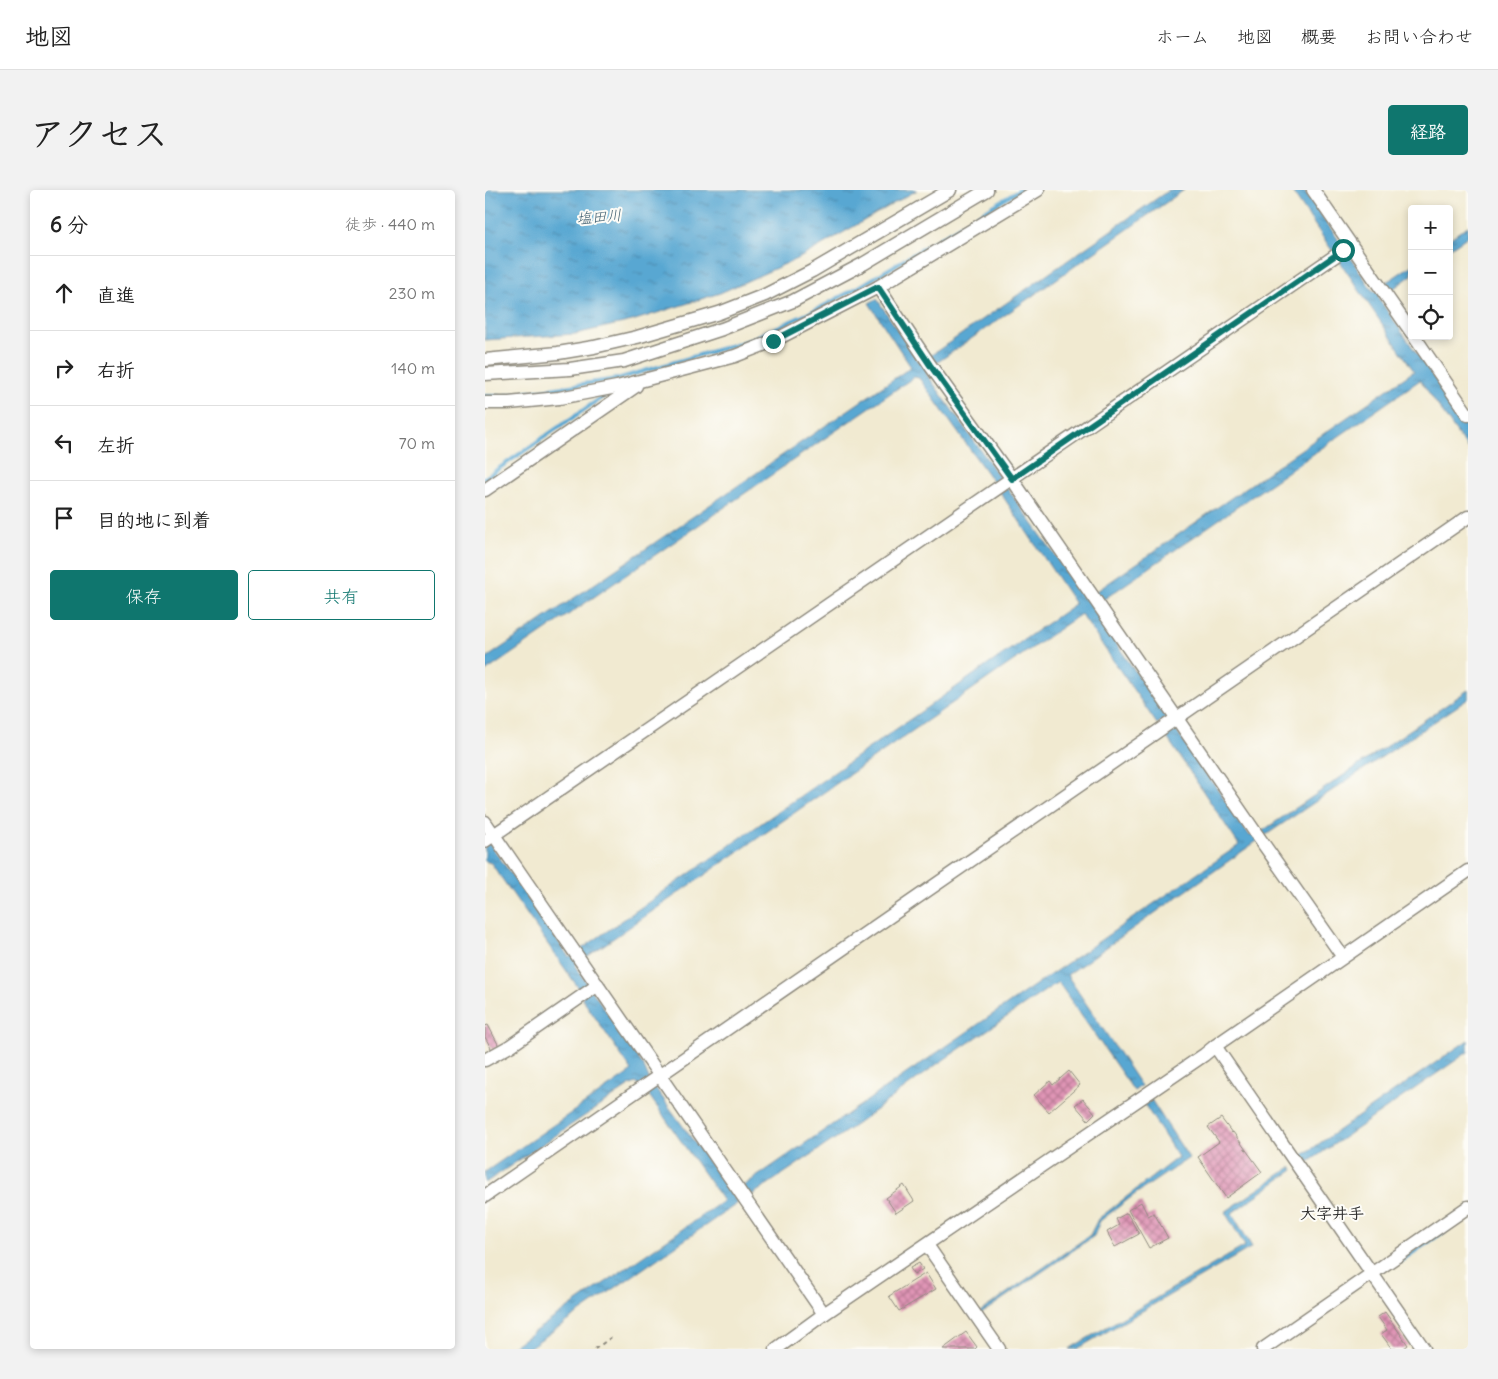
<!DOCTYPE html>
<html lang="ja">
<head>
<meta charset="utf-8">
<style>
	:root { --surface:#fff; --page:#f2f2f2; --text:#222; --muted:#767676; --line:#e0e0e0; --accent:#0f766e }
	body { margin:0; font-family:Delius,"Klee One",sans-serif; background:var(--page); color:var(--text) }
	.controls { position:absolute; right:15px; top:15px; display:grid; overflow:hidden; border-radius:5px; box-shadow:0 2px 8px #0003 }
	.controls button { width:45px; height:45px; display:grid; place-items:center; padding:0; border:0; border-bottom:1px solid var(--line); background:var(--surface); color:var(--text); font:25px sans-serif }
	.stop { position:absolute; width:15px; height:15px; margin:-11px; border:4px solid #0f766e; border-radius:50%; background:#fff }
	.stop.end { background:#0f766e; border-color:#fff; box-shadow:0 1px 5px #0008 }
	.list { margin:0; padding:0; list-style:none }
	h2 { display:flex; justify-content:space-between; align-items:center; height:65px; margin:0; padding:0 20px; font-size:21px }
	h2 small { font-size:16px; font-weight:400; color:var(--muted) }
	.list li { display:grid; grid-template-columns:32px 1fr auto; gap:15px; align-items:center; box-sizing:border-box; height:75px; padding:0 20px; border-top:1px solid var(--line) }
	.list b { display:block; font-size:19px; white-space:nowrap }
	.list em { font-size:16px; font-style:normal; color:var(--muted) }
	.actions { display:flex; gap:10px; padding:15px 20px }
	.actions a { flex:1; padding:11px 0; border:1px solid var(--accent); border-radius:5px; text-align:center; font-size:18px; color:var(--accent) }
	.actions .main { background:var(--accent); color:#fff }
	.icon { flex:none; width:28px; height:28px; fill:none; stroke:currentColor; stroke-width:2; stroke-linecap:round; stroke-linejoin:round }
	.map { position:relative; flex:none; width:983px; height:1159px; overflow:hidden; border-radius:5px }
	header { display:flex; align-items:center; gap:30px; box-sizing:border-box; height:70px; padding:0 25px; background:var(--surface); border-bottom:1px solid var(--line) }
	header strong { font-size:24px }
	nav { display:flex; gap:28px; margin-inline-start:auto; font-size:18px }
	.intro { display:flex; align-items:center; justify-content:space-between; box-sizing:border-box; height:120px; padding:0 30px }
	h1 { margin:0; font-size:35px }
	.button { padding:12px 22px; border-radius:5px; background:var(--accent); color:#fff; font-size:18px; font-weight:700 }
	main { display:flex; gap:30px; padding:0 30px }
	aside { flex:1; background:var(--surface); border-radius:5px; box-shadow:0 2px 8px #0003 }
	.map>svg:first-child { display:block }
</style>
</head>
<body>
<header>
<strong>地図</strong>
<nav><a>ホーム</a><a>地図</a><a>概要</a><a>お問い合わせ</a></nav>
</header>
<div class="intro"><h1>アクセス</h1><a class="button">経路</a></div>
<main>
<aside>
<h2>6 分<small>徒歩 · 440 m</small></h2>
<ul class="list">
<li><svg class="icon" aria-label="ahead" viewBox="0 0 24 24"><path d="M12 20V5M6 11l6-6 6 6"/></svg><div><b>直進</b></div><em>230 m</em></li>
<li><svg class="icon" aria-label="right" viewBox="0 0 24 24"><path d="M7 20v-9h11M14 6l5 5-5 5"/></svg><div><b>右折</b></div><em>140 m</em></li>
<li><svg class="icon" aria-label="left" viewBox="0 0 24 24"><path d="M17 20v-9H6M10 6l-5 5 5 5"/></svg><div><b>左折</b></div><em>70 m</em></li>
<li><svg class="icon" aria-label="arrive" viewBox="0 0 24 24"><path d="M6 21V4h12l-3 4 3 4H6"/></svg><div><b>目的地に到着</b></div></li>
</ul>
<div class="actions"><a class="main">保存</a><a>共有</a></div>
</aside>
<div class="map">
<svg width="983" height="1159" viewBox="0 0 983 1159">
	<defs>
		<pattern id="water-ripples" width="26" height="14" patternUnits="userSpaceOnUse" patternTransform="scale(1.25)"><rect width="26" height="14" fill="#59a7d2"/><path d="M2 4q2-2 4 0t4 0M15 11q2-2 4 0t4 0" fill="none" stroke="#4a88ab"/></pattern>
		<pattern id="building-cross-hatch" width="8" height="8" patternUnits="userSpaceOnUse" patternTransform="scale(1.25)"><rect width="8" height="8" fill="#df94b5"/><path d="M0 0l8 8M0 8l8-8" fill="none" stroke="#b57993"/></pattern>
	</defs>
	<rect width="100%" height="100%" fill="#fdfcf7"/>
	<filter id="ink" filterUnits="userSpaceOnUse"><feTurbulence type="fractalNoise" baseFrequency=".02" numOctaves="2"/><feDisplacementMap in="SourceGraphic" scale="10" xChannelSelector="R" yChannelSelector="G"/><feConvolveMatrix kernelMatrix="1 2 1 2 8 2 1 2 1" color-interpolation-filters="sRGB"/></filter>
	<filter id="wash" filterUnits="userSpaceOnUse"><feTurbulence type="fractalNoise" baseFrequency=".0096" numOctaves="4" result="noise"/><feDisplacementMap in="SourceGraphic" scale="20" xChannelSelector="R" yChannelSelector="G"/><feGaussianBlur stdDeviation="1.12" result="paint"/><feColorMatrix in="noise" values="0 0 0 0 0 0 0 0 0 0 0 0 0 0 0 0 0 1.4 0 .05"/><feComposite in="paint" operator="in"/></filter>
	<g filter="url(#wash)">
		<rect width="100%" height="100%" fill="#f1ead1"/>
		<g fill="url(#water-ripples)" stroke="#42697e">
			<path d="M0 0H432L316 67 235 103 147 131 90 144 0 150Z"/>
			<path d="M684 0H699L450 174 445 166Z"/>
			<path d="M806 0H819L857 55 848 62Z"/>
			<path d="M983 36V46L964 59V49Z"/>
			<path d="M862 62 887 100 893 103 894 109 969 217 975 220V227L983 238V259L935 190 615 412 609 403 929 181 853 69Z"/>
			<path d="M927 75V85L905 101 899 94Z"/>
			<path d="M392 109 434 172 439 171 444 178 441 183 516 289 509 293 434 188 429 187 0 482V469L426 177 384 113Z"/>
			<path d="M522 298 601 408 604 406 610 415 607 418 682 528 672 534 596 424 100 768 95 760 590 414 515 302Z"/>
			<path d="M983 500V509L772 651 582 785 656 896 649 901 573 792 448 877 372 934 264 1007 258 996 754 655 679 543 689 537 765 646 773 644Z"/>
			<path d="M0 647 84 767 87 765 92 774 90 776 158 875 164 889 253 1013 42 1159H24L238 1011 161 901 151 893 144 896 0 993V982L147 881 98 810 97 803 6 673 0 671Z"/>
			<path d="M983 850V862L819 975 815 967Z"/>
			<path d="M665 908 704 968 649 1005 615 1031 609 1046 493 1126 492 1124 605 1045 613 1029 693 967 658 912Z"/>
			<path d="M806 977 808 980 747 1023 767 1057 592 1159H584L760 1056 740 1022Z"/>
		</g>
		<g fill="none" stroke-linecap="round" stroke-linejoin="round">
			<g stroke="#59a7d2" stroke-width="4">
				<path d="M0 206H17L132 189 262 151 333 119 379 94 535 0"/>
				<path d="M0 288 119 206"/>
				<path d="M914 1072 983 1025"/>
			</g>
		</g>
		<g id="blocks">
			<g fill="url(#building-cross-hatch)">
				<path d="M3 835 14 856 7 860 0 847V836Z"/>
				<path d="M584 881 595 895 564 922 549 905 565 891 568 895Z"/>
				<path d="M598 909 610 923 603 930 590 915Z"/>
				<path d="M736 928 747 943 748 942 777 982 741 1008 713 967 734 952 723 937Z"/>
				<path d="M419 995 429 1011 411 1023 401 1008Z"/>
				<path d="M656 1012 663 1026 669 1023 683 1048 664 1058 643 1020Z"/>
				<path d="M642 1023 654 1044 630 1057 622 1042 634 1035 631 1029Z"/>
				<path d="M434 1073 438 1079 429 1085 425 1078Z"/>
				<path d="M441 1083 451 1099 414 1121 404 1106Z"/>
				<path d="M900 1122 923 1155 918 1159H907L896 1144 902 1140 893 1127Z"/>
				<path d="M481 1142 492 1157 490 1159H458Z"/>
			</g>
		</g>
	</g>
	<g filter="url(#ink)">
		<use href="#blocks" fill-opacity="0" stroke="#8e8a7e" stroke-width="1"/>
		<g fill="none" stroke-linecap="round" stroke-linejoin="round">
			<g stroke="#8e8a7e" stroke-width="15">
				<g id="minor">
					<path d="M828 0 927 143"/>
					<path d="M393 97 445 175 527 289 770 642 858 767"/>
					<path d="M929 146 983 225"/>
					<path d="M0 170 73 163 109 157 152 147 234 123 280 105 327 81 465 0"/>
					<path d="M0 184 85 179 139 171 237 139 308 111 378 74 502 0"/>
					<path d="M0 213H24L74 208 132 197 250 166 288 151 393 97 553 0"/>
					<path d="M0 300 151 196"/>
					<path d="M0 632 339 1124"/>
					<path d="M0 651 866 55"/>
					<path d="M730 856 983 681"/>
					<path d="M0 870 25 856 113 795"/>
					<path d="M0 1006 983 327"/>
					<path d="M442 1055 514 1159"/>
					<path d="M291 1159 339 1124 719 865 730 856 939 1159"/>
					<path d="M778 1159 983 1017"/>
				</g>
			</g>
			<path stroke="#8e8a7e" stroke-width="2" stroke-dasharray="4 4" stroke-linecap="butt" d="M110 1159 128 1146"/>
			<use href="#minor" stroke="#fff" stroke-width="12"/>
		</g>
	</g>
	<g fill="none" stroke-linecap="round" stroke-linejoin="round" filter="url(#ink)">
		<path stroke="#0f766e" stroke-width="6" d="M288 151 393 97 445 175 527 289 858 60"/>
	</g>
	<g text-anchor="middle" stroke-width="4" stroke-linejoin="round" paint-order="stroke">
		<g font-size="15" font-style="italic" fill="#3d5d6e" stroke="#fdfcf7">
			<text transform="translate(114 27) rotate(-5)" y="5">塩田川</text>
		</g>
		<g font-size="16" font-weight="bold" fill="#2b2b2b" stroke="#fdfcf7">
			<text x="847" y="1029">大字井手</text>
		</g>
	</g>
</svg>
<div class="controls">
<button>+</button>
<button>−</button>
<button><svg class="icon" aria-label="locate" viewBox="0 0 24 24"><circle cx="12" cy="12" r="6"/><path d="M12 2v4M12 18v4M2 12h4M18 12h4"/></svg></button>
</div>
<div class="stop" style="left:858px;top:60px"></div>
<div class="stop end" style="left:288px;top:151px"></div>
</div>
</main>
</body>
</html>
